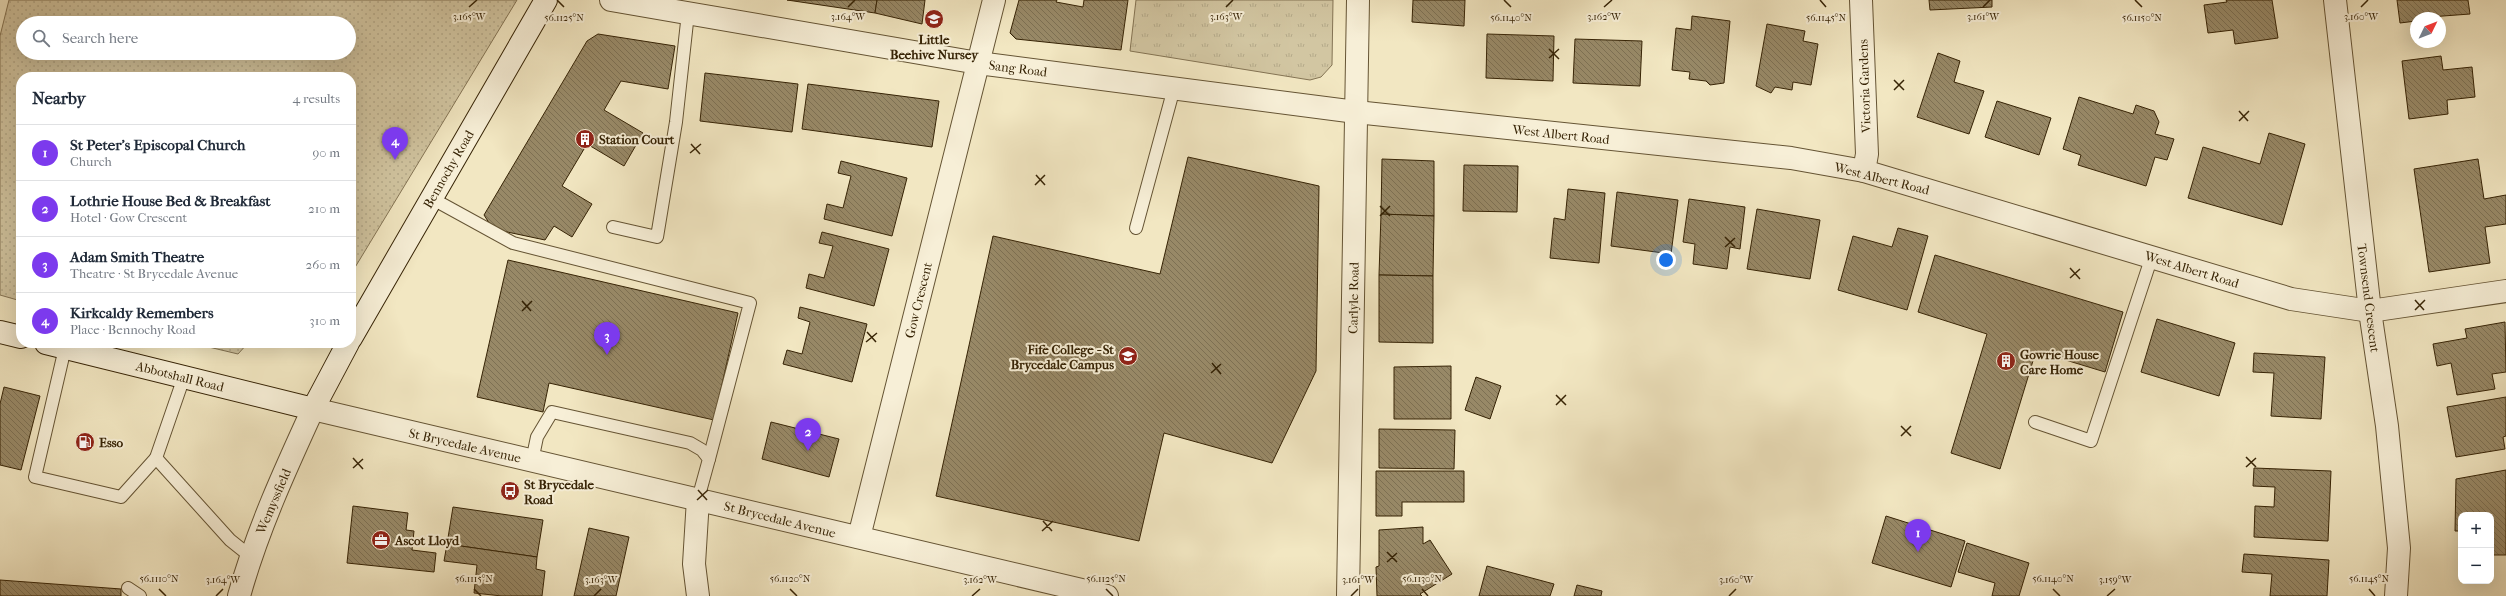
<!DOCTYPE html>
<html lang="en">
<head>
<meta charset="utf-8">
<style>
	:root { --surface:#fff; --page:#f2f2f3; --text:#1f2937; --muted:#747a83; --line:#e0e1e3; --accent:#7c3aed }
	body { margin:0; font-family:"IM FELL French Canon",serif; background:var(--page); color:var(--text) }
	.controls { position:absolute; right:12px; bottom:12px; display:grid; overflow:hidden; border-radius:8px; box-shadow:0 4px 16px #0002 }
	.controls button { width:36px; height:36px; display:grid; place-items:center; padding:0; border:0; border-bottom:1px solid var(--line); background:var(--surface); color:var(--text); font:20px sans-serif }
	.compass { position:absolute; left:2410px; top:12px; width:36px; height:36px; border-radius:50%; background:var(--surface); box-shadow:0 4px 16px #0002; rotate:47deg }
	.you { position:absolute; left:1666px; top:260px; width:14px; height:14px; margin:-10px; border:3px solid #fff; border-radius:50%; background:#1a73e8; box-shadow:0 0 0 6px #1a73e833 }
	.badge { display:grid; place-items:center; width:26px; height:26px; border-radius:50%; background:var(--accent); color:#fff; font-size:13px; font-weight:700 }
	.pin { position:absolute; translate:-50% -33px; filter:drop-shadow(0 1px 2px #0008) }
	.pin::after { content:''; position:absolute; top:21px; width:14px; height:12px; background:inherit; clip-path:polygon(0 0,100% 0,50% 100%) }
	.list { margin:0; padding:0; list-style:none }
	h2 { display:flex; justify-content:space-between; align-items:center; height:52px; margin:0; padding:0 16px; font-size:17px }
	h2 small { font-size:13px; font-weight:400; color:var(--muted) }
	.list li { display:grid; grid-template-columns:26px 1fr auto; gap:12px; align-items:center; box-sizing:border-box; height:56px; padding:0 16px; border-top:1px solid var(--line) }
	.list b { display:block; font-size:15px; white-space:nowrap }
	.list p { margin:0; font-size:13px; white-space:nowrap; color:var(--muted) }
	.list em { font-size:13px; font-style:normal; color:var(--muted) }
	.icon { flex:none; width:22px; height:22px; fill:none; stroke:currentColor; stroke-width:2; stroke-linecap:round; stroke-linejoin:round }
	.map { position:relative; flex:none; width:2506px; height:596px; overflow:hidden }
	.search { position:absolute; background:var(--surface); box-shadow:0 4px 16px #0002; left:16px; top:16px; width:340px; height:44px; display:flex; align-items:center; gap:10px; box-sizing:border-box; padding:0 14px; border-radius:22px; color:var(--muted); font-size:15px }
	.panel { position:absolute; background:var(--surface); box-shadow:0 4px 16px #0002; left:16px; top:72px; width:340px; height:276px; border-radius:16px }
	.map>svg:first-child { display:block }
</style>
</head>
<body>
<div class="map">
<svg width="2506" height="596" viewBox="0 0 2506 596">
	<defs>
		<pattern id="grass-tufts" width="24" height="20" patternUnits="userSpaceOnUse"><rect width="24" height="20" fill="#d2c6a2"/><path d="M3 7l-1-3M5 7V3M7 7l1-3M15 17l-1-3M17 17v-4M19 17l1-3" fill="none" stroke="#b5aa8a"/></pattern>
		<pattern id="park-dots" width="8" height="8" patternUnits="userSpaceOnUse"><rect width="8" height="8" fill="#d2c6a2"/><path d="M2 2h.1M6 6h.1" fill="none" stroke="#b5aa8a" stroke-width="1.8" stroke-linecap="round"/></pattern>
		<pattern id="building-back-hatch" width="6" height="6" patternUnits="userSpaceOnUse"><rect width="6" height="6" fill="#988967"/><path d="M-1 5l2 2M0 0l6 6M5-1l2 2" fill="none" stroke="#7d7053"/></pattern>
	</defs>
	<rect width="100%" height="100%" fill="#f2e7c2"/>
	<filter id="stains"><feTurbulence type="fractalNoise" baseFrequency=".005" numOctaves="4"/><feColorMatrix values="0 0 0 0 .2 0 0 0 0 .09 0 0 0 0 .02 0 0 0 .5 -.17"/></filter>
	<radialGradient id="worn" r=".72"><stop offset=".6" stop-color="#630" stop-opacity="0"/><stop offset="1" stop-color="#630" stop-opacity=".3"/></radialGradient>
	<path fill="url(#grass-tufts)" stroke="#847454" d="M1136 0H1333L1332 65 1321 77 1310 80 1130 51Z"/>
	<g fill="url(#park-dots)" stroke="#847454" fill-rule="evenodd">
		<path d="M9 0H517L351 274V77H21V301L0 295V36ZM23 23H349V53H23Z"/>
		<path d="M192 343H248L238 354Z"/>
	</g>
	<g fill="url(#building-back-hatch)" stroke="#362305">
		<path d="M787 0H877L875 13Z"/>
		<path d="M877 0H925L922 24 875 13Z"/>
		<path d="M1019 0H1057L1056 2 1083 7 1084 0H1128L1121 50 1016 39 1010 33Z"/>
		<path d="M1413 0H1465L1464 26 1412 22Z"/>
		<path d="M1929 0H1992V7L1930 10Z"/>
		<path d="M2226 0H2272L2278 38 2235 44 2233 30 2208 33 2204 5 2227 2Z"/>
		<path d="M2397 0H2468L2470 14 2416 18V21L2400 23Z"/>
		<path d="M1692 16 1730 21 1724 83 1710 85 1706 81 1689 79 1690 72 1672 70 1676 28 1691 30Z"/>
		<path d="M1767 24 1805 31 1803 41 1818 44 1811 85 1793 82 1792 90 1775 87 1771 93 1756 86Z"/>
		<path d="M598 34 675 46 668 89 621 81 604 110 643 133 624 166 587 144 562 186 592 204 572 237 554 226 545 240 493 229 484 215 587 41Z"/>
		<path d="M1487 34 1554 36 1553 81 1486 78Z"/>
		<path d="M1575 39 1642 41 1640 86 1573 83Z"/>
		<path d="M1938 53 1960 61 1954 82 1984 91 1969 134 1917 117Z"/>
		<path d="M2441 56 2443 70 2472 67 2475 97 2447 100 2448 114 2409 119 2402 61Z"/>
		<path d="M705 73 798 84 792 132 700 121Z"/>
		<path d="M808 84 939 101 932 147 802 129Z"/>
		<path d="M2079 97 2133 114 2136 105 2154 111 2159 122 2155 134 2174 139 2167 160 2155 157 2146 186 2078 165 2081 155 2063 149Z"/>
		<path d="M1997 101 2051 118 2039 155 1985 137Z"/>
		<path d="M2269 133 2305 144 2282 225 2188 198 2203 147 2260 164Z"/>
		<path d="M1188 157 1319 186 1316 371 1272 463 1164 433 1139 541 936 496 993 236 1160 274Z"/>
		<path d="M1382 159 1434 161V216L1381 214Z"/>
		<path d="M2478 159 2484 199 2506 195V224L2485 227 2490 263 2429 272 2414 169Z"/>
		<path d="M841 161 907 178 892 236 824 219 827 204 843 208 851 176 838 173Z"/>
		<path d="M1464 165 1518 166 1517 212 1463 211Z"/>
		<path d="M1568 189 1605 193 1599 263 1550 258 1554 218 1565 220Z"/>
		<path d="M1617 192 1678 200 1671 254 1611 246Z"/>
		<path d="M1689 199 1745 207 1740 249 1730 247 1727 269 1693 264 1695 244 1683 242Z"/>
		<path d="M1757 209 1820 220 1810 279 1747 269Z"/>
		<path d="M1381 214 1434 216 1433 276 1379 275Z"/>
		<path d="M1898 228 1928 236 1907 310 1838 290 1853 236 1892 247Z"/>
		<path d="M822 232 889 249 874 306 806 288 809 274 824 278 833 246 819 243Z"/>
		<path d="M1935 255 2123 312 2105 372 2036 351 2000 469 1951 453 1987 334 1918 312Z"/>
		<path d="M508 260 738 313 714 420 549 383 543 412 477 397Z"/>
		<path d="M1379 275 1433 276V343L1379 342Z"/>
		<path d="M800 307 867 324 852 382 783 364 787 350 802 354 810 322 798 318Z"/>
		<path d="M2157 319 2235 343 2219 396 2141 372Z"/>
		<path d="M2505 322 2506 372 2492 374 2495 389 2457 395 2451 363 2437 366 2433 344 2467 338 2465 329Z"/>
		<path d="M2254 353 2325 357 2321 419 2271 416 2274 373 2253 372Z"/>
		<path d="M1451 366V419H1394V367Z"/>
		<path d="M1476 377 1501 386 1490 419 1465 410Z"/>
		<path d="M4 387 40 396 21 470 0 465V404Z"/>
		<path d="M2506 397V436L2503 437 2505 449 2456 457 2447 407Z"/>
		<path d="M771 422 839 439 829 477 762 459Z"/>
		<path d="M1379 429 1455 430 1454 469 1379 468Z"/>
		<path d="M2254 468 2331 471 2328 541 2254 537 2255 506 2274 507 2275 487 2253 486Z"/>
		<path d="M2506 470V555H2491V515H2461V531H2455L2456 479Z"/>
		<path d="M1376 471H1464V502H1402V516H1376Z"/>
		<path d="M353 506 408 513 406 530 414 531 412 550 436 553 434 572 347 563Z"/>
		<path d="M453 507 543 520 537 557 447 544Z"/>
		<path d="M1886 516 1965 541 1951 587 1872 563Z"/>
		<path d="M1423 527V544L1430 540 1452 574 1420 594 1422 596H1377L1376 567 1379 566V530Z"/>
		<path d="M589 528 629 537 616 596H574Z"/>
		<path d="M1967 543 2029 563 2019 596H1992L1995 583 1958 572Z"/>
		<path d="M447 544 537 557 536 569 545 571 542 596H502L474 593 477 565 444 561Z"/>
		<path d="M2244 554 2329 560 2327 596H2270L2272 574 2242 572Z"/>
		<path d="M1487 566 1554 584 1550 596H1479Z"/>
		<path d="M0 580 121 589V596H0Z"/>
		<path d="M1577 585 1602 591 1601 596H1574Z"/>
	</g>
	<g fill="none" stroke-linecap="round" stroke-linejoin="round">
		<g stroke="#655434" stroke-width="14">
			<g id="service">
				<path d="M431 198 513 243 750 303 709 459"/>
				<path d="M613 227 657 237 676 122 688 13"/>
				<path d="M1136 228 1174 88"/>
				<path d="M65 348 35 477 121 497 156 458 230 540 250 556"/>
				<path d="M2035 422 2091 441 2152 256"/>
				<path d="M156 458 184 377"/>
				<path d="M532 461 537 437 552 412 690 443 702 450 709 459 698 499"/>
				<path d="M128 588 140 596"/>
			</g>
		</g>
		<g stroke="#655434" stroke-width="24">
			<g id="minor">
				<path d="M611 0 978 63 1356 112 1791 158 1864 171 2291 299 2370 311 2506 291"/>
				<path d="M1861 0 1867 154 1864 171"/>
				<path d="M2335 0 2370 311 2387 426 2399 548 2396 596"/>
				<path d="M698 499 694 564 698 596"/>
				<path d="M859 537 994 0"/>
				<path d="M239 596C257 531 285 470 313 409"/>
				<path d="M1348 596 1358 0"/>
			</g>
		</g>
		<g stroke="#655434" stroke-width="24">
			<path id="tertiary" d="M313 409 1107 596"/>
		</g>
		<g stroke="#362305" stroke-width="24">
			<g id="secondary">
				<path d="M0 332 21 337"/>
				<path d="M351 338 546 0"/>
				<path d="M46 343 313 409 348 343"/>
			</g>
		</g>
		<use href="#service" stroke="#f7efd7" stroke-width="12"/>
		<use href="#minor" stroke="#f7efd7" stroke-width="22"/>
		<use href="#tertiary" stroke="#f7efd7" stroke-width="22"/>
		<use href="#secondary" stroke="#f7efd7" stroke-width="22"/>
	</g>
	<path fill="none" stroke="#362305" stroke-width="1.5" d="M557 0 564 7M1504 0 1511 7M1820 0 1826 7M2135 0 2142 7M469 7 477 0M848 7 855 0M1226 7 1233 0M1604 7 1612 0M1983 7 1990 0M2361 7 2368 0M1549 49 1559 59M1549 58 1559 49M1894 80 1904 90M1894 90 1904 80M2239 111 2248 121M2239 121 2249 111M691 144 700 154M690 153 701 144M1036 175 1045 185M1035 185 1045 175M1380 206 1390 216M1380 216 1390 206M1725 237 1735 247M1725 247 1735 238M2070 268 2080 279M2070 278 2080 269M2415 300 2424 310M522 301 531 311M2415 310 2425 300M522 311 532 301M867 332 876 342M866 342 877 333M1212 363 1221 374M1211 373 1221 364M1556 395 1566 405M1556 405 1566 395M1901 426 1911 436M1901 436 1911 426M2246 457 2256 467M353 458 363 469M2246 467 2256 458M353 468 363 459M698 490 707 500M697 500 708 490M1043 521 1052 531M1042 531 1053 521M1387 552 1397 562M1387 562 1397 553M159 589 166 596M474 589 481 596M790 589 797 596M1106 589 1113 596M1422 589 1428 596M2053 589 2060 596M2369 589 2375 596M216 596 223 589M594 596 601 589M972 596 980 589M1351 596 1358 589M1729 596 1736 589M2107 596 2115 589"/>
	<defs>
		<g id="school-disc" transform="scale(1)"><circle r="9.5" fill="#8f2418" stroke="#f7efd7"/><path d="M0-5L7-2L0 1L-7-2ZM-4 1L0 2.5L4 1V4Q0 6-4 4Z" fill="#fff"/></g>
		<g id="building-disc" transform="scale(1)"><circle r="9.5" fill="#8f2418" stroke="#f7efd7"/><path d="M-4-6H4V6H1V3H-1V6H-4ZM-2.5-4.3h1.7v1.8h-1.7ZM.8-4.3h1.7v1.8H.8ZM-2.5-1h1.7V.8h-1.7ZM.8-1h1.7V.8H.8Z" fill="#fff"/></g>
		<g id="university-disc" transform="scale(1)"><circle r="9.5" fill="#8f2418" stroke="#f7efd7"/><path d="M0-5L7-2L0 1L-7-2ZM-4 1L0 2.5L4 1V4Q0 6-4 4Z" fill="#fff"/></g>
		<g id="fuel-disc" transform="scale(1)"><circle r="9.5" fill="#8f2418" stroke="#f7efd7"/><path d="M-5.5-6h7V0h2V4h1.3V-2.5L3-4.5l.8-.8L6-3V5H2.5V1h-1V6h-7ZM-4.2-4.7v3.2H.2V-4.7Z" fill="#fff"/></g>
		<g id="bus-disc" transform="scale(1)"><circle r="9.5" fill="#8f2418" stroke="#f7efd7"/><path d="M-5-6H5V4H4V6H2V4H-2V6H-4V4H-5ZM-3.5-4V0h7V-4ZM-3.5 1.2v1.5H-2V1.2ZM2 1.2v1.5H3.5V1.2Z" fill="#fff"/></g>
		<g id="office-disc" transform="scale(1)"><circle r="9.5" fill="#8f2418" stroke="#f7efd7"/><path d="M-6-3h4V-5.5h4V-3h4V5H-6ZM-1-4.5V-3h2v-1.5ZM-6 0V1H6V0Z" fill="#fff"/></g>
	</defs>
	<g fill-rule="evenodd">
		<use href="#school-disc" x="934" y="19"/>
		<use href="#building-disc" x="585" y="139"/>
		<use href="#university-disc" x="1128" y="356"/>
		<use href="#building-disc" x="2006" y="361"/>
		<use href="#fuel-disc" x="85" y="442"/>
		<use href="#bus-disc" x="510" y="491"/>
		<use href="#office-disc" x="381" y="540"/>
	</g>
	<g text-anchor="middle" stroke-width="4" stroke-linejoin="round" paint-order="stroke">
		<g font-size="13" font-weight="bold" fill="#362305" stroke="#f7efd7" text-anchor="start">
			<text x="934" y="44" text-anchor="middle">Little<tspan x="934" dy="15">Beehive Nursey</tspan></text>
			<text x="599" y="144">Station Court</text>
			<text x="1114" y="354" text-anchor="end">Fife College - St<tspan x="1114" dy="15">Brycedale Campus</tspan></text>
			<text x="2020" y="359">Gowrie House<tspan x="2020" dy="15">Care Home</tspan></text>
			<text x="99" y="447">Esso</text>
			<text x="524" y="489">St Brycedale<tspan x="524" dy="15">Road</tspan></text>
			<text x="395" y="545">Ascot Lloyd</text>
		</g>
		<g font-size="13" fill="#362305" stroke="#f7efd7">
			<text transform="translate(1018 68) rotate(7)" y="5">Sang Road</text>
			<text transform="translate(1864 86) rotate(-92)" y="5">Victoria Gardens</text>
			<text transform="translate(1561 134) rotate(6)" y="5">West Albert Road</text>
			<text transform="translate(448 169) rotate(-60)" y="5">Bennochy Road</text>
			<text transform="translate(1882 178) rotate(14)" y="5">West Albert Road</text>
			<text transform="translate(2192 269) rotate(17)" y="5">West Albert Road</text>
			<text transform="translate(1353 298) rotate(-89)" y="5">Carlyle Road</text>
			<text transform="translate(2369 298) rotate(83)" y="5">Townsend Crescent</text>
			<text transform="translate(918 300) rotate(-76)" y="5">Gow Crescent</text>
			<text transform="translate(180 376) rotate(14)" y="5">Abbotshall Road</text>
			<text transform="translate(465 445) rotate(13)" y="5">St Brycedale Avenue</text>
			<text transform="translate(273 501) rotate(-67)" y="5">Wemyssfield</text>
			<text transform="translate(780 519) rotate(14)" y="5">St Brycedale Avenue</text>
		</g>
	</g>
	<g font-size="10" text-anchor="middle" fill="#362305" stroke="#f7efd7" stroke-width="4" stroke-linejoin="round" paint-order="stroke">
		<text x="1226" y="20">3.163°W</text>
		<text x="1604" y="20">3.162°W</text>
		<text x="1983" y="20">3.161°W</text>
		<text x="469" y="20">3.165°W</text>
		<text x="848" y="20">3.164°W</text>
		<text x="2361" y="20">3.160°W</text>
		<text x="2142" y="21">56.1150°N</text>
		<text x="564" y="21">56.1125°N</text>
		<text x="1511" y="21">56.1140°N</text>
		<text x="1826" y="21">56.1145°N</text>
		<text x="159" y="582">56.1110°N</text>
		<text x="474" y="582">56.1115°N</text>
		<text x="790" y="582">56.1120°N</text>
		<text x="1106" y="582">56.1125°N</text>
		<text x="1422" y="582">56.1130°N</text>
		<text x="2053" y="582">56.1140°N</text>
		<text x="2369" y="582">56.1145°N</text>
		<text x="223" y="583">3.164°W</text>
		<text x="601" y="583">3.163°W</text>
		<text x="980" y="583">3.162°W</text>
		<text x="1358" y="583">3.161°W</text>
		<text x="1736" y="583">3.160°W</text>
		<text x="2115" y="583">3.159°W</text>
	</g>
	<rect width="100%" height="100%" filter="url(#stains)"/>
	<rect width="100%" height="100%" fill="url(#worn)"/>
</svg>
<div class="controls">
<button>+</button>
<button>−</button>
</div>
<svg class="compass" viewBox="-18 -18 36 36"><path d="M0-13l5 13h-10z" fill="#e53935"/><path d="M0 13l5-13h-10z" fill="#747a83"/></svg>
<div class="you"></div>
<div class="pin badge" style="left:1918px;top:552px">1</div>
<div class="pin badge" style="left:808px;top:451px">2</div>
<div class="pin badge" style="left:607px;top:355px">3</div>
<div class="pin badge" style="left:395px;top:160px">4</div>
<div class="search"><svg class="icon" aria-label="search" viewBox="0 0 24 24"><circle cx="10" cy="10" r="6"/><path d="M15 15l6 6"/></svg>Search here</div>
<section class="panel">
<h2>Nearby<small>4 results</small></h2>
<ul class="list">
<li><span class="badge">1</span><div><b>St Peter's Episcopal Church</b><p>Church</p></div><em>90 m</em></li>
<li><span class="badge">2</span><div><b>Lothrie House Bed &amp; Breakfast</b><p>Hotel · Gow Crescent</p></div><em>210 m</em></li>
<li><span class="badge">3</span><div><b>Adam Smith Theatre</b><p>Theatre · St Brycedale Avenue</p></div><em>260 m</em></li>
<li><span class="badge">4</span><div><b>Kirkcaldy Remembers</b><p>Place · Bennochy Road</p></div><em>310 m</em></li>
</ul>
</section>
</div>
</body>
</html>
